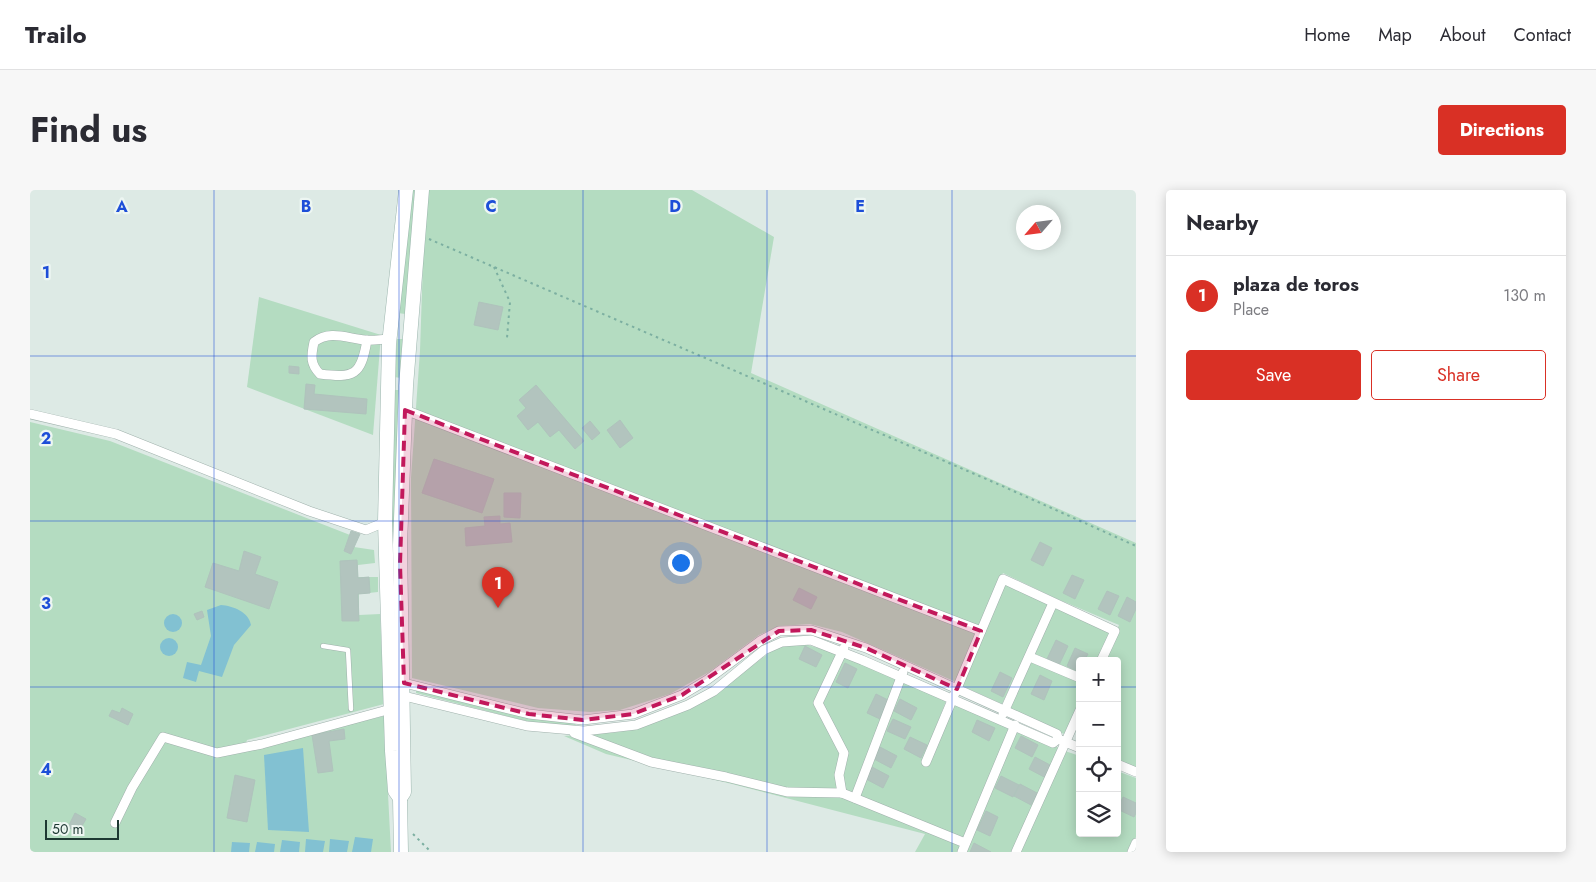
<!DOCTYPE html>
<html lang="en">
<head>
<meta charset="utf-8">
<style>
	:root { --surface:#fff; --page:#f7f7f7; --text:#2b2b33; --muted:#7c7c81; --line:#e1e1e2; --accent:#d93025 }
	body { margin:0; font-family:Jost,sans-serif; background:var(--page); color:var(--text) }
	.controls { position:absolute; right:15px; bottom:15px; display:grid; overflow:hidden; border-radius:5px; box-shadow:0 2px 12px #0003 }
	.controls button { width:45px; height:45px; display:grid; place-items:center; padding:0; border:0; border-bottom:1px solid var(--line); background:var(--surface); color:var(--text); font:25px sans-serif }
	.compass { position:absolute; left:986px; top:15px; width:45px; height:45px; border-radius:50%; background:var(--surface); box-shadow:0 2px 12px #0003; rotate:242deg }
	.scale { position:absolute; left:15px; bottom:12px; width:74px; box-sizing:border-box; padding-left:5px; border:2px solid #1e3933; border-top:0; font-size:14px; line-height:18px; white-space:nowrap; color:#1e3933; -webkit-text-stroke:4px #edf6f2; paint-order:stroke }
	.you { position:absolute; left:650px; top:372px; width:18px; height:18px; margin:-12px; border:4px solid #fff; border-radius:50%; background:#1a73e8; box-shadow:0 0 0 8px #1a73e833 }
	.badge { display:grid; place-items:center; width:32px; height:32px; border-radius:50%; background:var(--accent); color:#fff; font-size:16px; font-weight:700 }
	.pin { position:absolute; translate:-50% -41px; filter:drop-shadow(0 1px 2px #0008) }
	.pin::after { content:''; position:absolute; top:26px; width:18px; height:15px; background:inherit; clip-path:polygon(0 0,100% 0,50% 100%) }
	.list { margin:0; padding:0; list-style:none }
	h2 { display:flex; justify-content:space-between; align-items:center; height:65px; margin:0; padding:0 20px; font-size:21px }
	h2 small { font-size:16px; font-weight:400; color:var(--muted) }
	.list li { display:grid; grid-template-columns:32px 1fr auto; gap:15px; align-items:center; box-sizing:border-box; height:80px; padding:0 20px; border-top:1px solid var(--line) }
	.list b { display:block; font-size:19px; white-space:nowrap }
	.list p { margin:0; font-size:16px; white-space:nowrap; color:var(--muted) }
	.list em { font-size:16px; font-style:normal; color:var(--muted) }
	.actions { display:flex; gap:10px; padding:15px 20px }
	.actions a { flex:1; padding:11px 0; border:1px solid var(--accent); border-radius:5px; text-align:center; font-size:18px; color:var(--accent) }
	.actions .main { background:var(--accent); color:#fff }
	.icon { flex:none; width:28px; height:28px; fill:none; stroke:currentColor; stroke-width:2; stroke-linecap:round; stroke-linejoin:round }
	.map { position:relative; flex:none; width:1106px; height:662px; overflow:hidden; border-radius:5px }
	header { display:flex; align-items:center; gap:30px; box-sizing:border-box; height:70px; padding:0 25px; background:var(--surface); border-bottom:1px solid var(--line) }
	header strong { font-size:24px }
	nav { display:flex; gap:28px; margin-inline-start:auto; font-size:18px }
	.intro { display:flex; align-items:center; justify-content:space-between; box-sizing:border-box; height:120px; padding:0 30px }
	h1 { margin:0; font-size:35px }
	.button { padding:12px 22px; border-radius:5px; background:var(--accent); color:#fff; font-size:18px; font-weight:700 }
	main { display:flex; gap:30px; padding:0 30px }
	aside { flex:1; background:var(--surface); border-radius:5px; box-shadow:0 2px 12px #0003 }
	.map>svg:first-child { display:block }
</style>
</head>
<body>
<header>
<strong>Trailo</strong>
<nav><a>Home</a><a>Map</a><a>About</a><a>Contact</a></nav>
</header>
<div class="intro"><h1>Find us</h1><a class="button">Directions</a></div>
<main>
<div class="map">
<svg width="1106" height="662" viewBox="0 0 1106 662">
	<rect width="100%" height="100%" fill="#ddeae5"/>
	<g fill="#b4dcc1">
		<path d="M380 0H387L375 124 368 123Z"/>
		<path d="M399 0H662L744 47 721 183 1106 353V579L1087 571V471H1073L1089 435 1025 408 973 383 926 492 812 442 780 434 749 436 729 445 679 482 640 504 590 520 560 522 508 518 382 488 381 288 390 161 394 42Z"/>
		<path d="M229 107 351 145 343 245 217 197Z"/>
		<path d="M367 149H374L371 188 364 187Z"/>
		<path d="M364 200H370L366 342H360Z"/>
		<path d="M0 232 80 251 320 345 314 361 321 364 324 357 344 360 345 373 328 375V387H348V402L329 404V425L350 424 354 514 217 550 214 560 354 526 361 662H0Z"/>
		<path d="M975 388 1020 412 972 514 930 495Z"/>
		<path d="M1025 413 1082 437 1067 471H1050V485L1002 465Z"/>
		<path d="M759 454 778 455 808 464 786 513 812 563 810 604 932 654 929 662H885L895 644 702 594 576 564 534 546 589 542 647 524 668 515 688 502 744 459Z"/>
		<path d="M813 466 868 489 824 605 814 601 812 585 817 562 792 513Z"/>
		<path d="M1000 469 1050 490V511L1034 544 978 520Z"/>
		<path d="M872 492 916 511 892 572 923 512 982 537 934 649 828 607Z"/>
		<path d="M386 500 545 533 546 536 500 532 386 503Z"/>
		<path d="M987 539 1029 558 983 662H935Z"/>
		<path d="M1035 561 1050 566V643H1087V581L1106 588V647L1099 662H990Z"/>
	</g>
	<g fill="#82c1d2">
		<path d="M191 415C203 416 219 422 221 435L204 455 192 487 169 481 166 492 153 488 157 472 171 475 181 446 177 420Z"/>
		<circle cx="143" cy="433" r="9"/>
		<circle cx="139" cy="457" r="9"/>
		<path d="M273 558 279 642 238 640 234 565Z"/>
		<path d="M325 647 343 649 341 662H322Z"/>
		<path d="M276 649 295 651 293 662H275Z"/>
		<path d="M300 649 319 651 317 662H299Z"/>
		<path d="M252 650 270 652 269 662H250Z"/>
		<path d="M202 652 220 653 219 662H201Z"/>
		<path d="M227 652 245 654 244 662H225Z"/>
	</g>
	<g fill="#b2c4be" stroke="#afc3bc">
		<path d="M449 112 473 117 468 140 444 135Z"/>
		<path d="M259 176 269 177V184L259 183Z"/>
		<path d="M276 194 285 195 284 204 337 209 336 224 274 219Z"/>
		<path d="M506 195 554 251 545 259 529 240 520 247 508 232 498 240 487 226 496 218 489 210Z"/>
		<path d="M590 230 603 248 590 258 577 240Z"/>
		<path d="M560 231 570 243 562 250 552 238Z"/>
		<path d="M404 269 464 289 452 323 392 303Z"/>
		<path d="M474 303H491L490 328 474 327Z"/>
		<path d="M470 326V334L480 333 482 352 436 356 435 338 455 336 454 327Z"/>
		<path d="M321 341 330 344 321 364 314 361Z"/>
		<path d="M1010 352 1022 358 1013 376 1001 370Z"/>
		<path d="M214 361 231 367 225 384 248 392 239 419 175 397 183 373 209 381Z"/>
		<path d="M327 370 328 388 339 387 340 403 328 404 329 431H312L310 371Z"/>
		<path d="M1042 385 1054 390 1045 409 1033 403Z"/>
		<path d="M769 398 787 407 781 419 763 410Z"/>
		<path d="M1077 401 1089 406 1080 425 1068 419Z"/>
		<path d="M1097 407 1106 412V419L1100 432 1088 426Z"/>
		<path d="M172 421 174 427 167 430 164 424Z"/>
		<path d="M1026 450 1038 456 1029 475 1017 469Z"/>
		<path d="M775 456 792 465 786 477 769 469Z"/>
		<path d="M1045 458 1058 464 1054 471H1050L1049 482 1037 476Z"/>
		<path d="M815 473 827 479 818 498 806 492Z"/>
		<path d="M970 482 982 488 973 507 961 501Z"/>
		<path d="M1010 485 1022 491 1014 510 1001 504Z"/>
		<path d="M846 504 858 510 850 529 837 523Z"/>
		<path d="M870 509 887 518 881 530 864 521Z"/>
		<path d="M92 518 103 524 98 535 79 526 82 520 90 523Z"/>
		<path d="M863 529 881 537 875 549 857 541Z"/>
		<path d="M947 530 965 538 959 551 942 542Z"/>
		<path d="M314 539 315 549 299 551 303 581 288 583 282 545Z"/>
		<path d="M991 546 1008 555 1002 567 985 558Z"/>
		<path d="M880 547 897 555 891 568 874 559Z"/>
		<path d="M850 557 867 566 861 578 844 569Z"/>
		<path d="M1005 567 1022 576 1016 588 999 579Z"/>
		<path d="M842 577 859 586 853 598 836 589Z"/>
		<path d="M205 585 225 590 217 632 197 628Z"/>
		<path d="M971 586 989 595 983 607 965 598Z"/>
		<path d="M990 594 1007 603 1001 615 984 606Z"/>
		<path d="M1093 607 1106 613V623L1104 627 1087 619Z"/>
		<path d="M956 621 968 627 960 646 947 640Z"/>
		<path d="M45 623 56 629 48 643 38 637Z"/>
		<path d="M944 653 961 662H940Z"/>
	</g>
	<g fill="none" stroke-linecap="round" stroke-linejoin="round">
		<g stroke="#a0b1ac" stroke-width="5.5">
			<path id="lane" d="M293 456 318 460 321 519"/>
		</g>
		<g stroke="#a0b1ac" stroke-width="10">
			<g id="street">
				<path d="M337 150C331 186 324 188 290 184 280 174 281 166 284 152 300 140 316 148 335 150 343 151 352 149 360 149"/>
				<path d="M375 220 951 441"/>
				<path d="M0 224 86 244 279 321 336 340 355 332"/>
				<path d="M1000 467 1050 488"/>
				<path d="M374 493 499 524 553 530 603 524 652 505 677 490 730 451 749 441 781 440 836 458 1027 544 1028 549"/>
				<path d="M374 506 497 536 554 541 606 535 658 515 684 501 734 460 752 452 781 450 832 470 1023 553 1028 549 1050 558"/>
				<path d="M973 524 1023 413"/>
				<path d="M544 543 621 572 696 587 757 602 812 603 935 653"/>
				<path d="M896 572 973 389 1085 441 1071 471"/>
				<path d="M1087 574 1106 582"/>
				<path d="M812 603 809 585 814 563 788 513 814 458"/>
				<path d="M825 608 873 482"/>
				<path d="M85 633 102 598 133 547 187 563 232 554 361 519"/>
				<path d="M932 662 985 535"/>
				<path d="M986 662 1050 520"/>
				<path d="M1102 662 1106 653"/>
			</g>
		</g>
		<g stroke="#9cb6ae" stroke-width="15">
			<g id="secondary">
				<path d="M370 608 374 602 370 355 376 196 392 0"/>
				<path d="M371 662 370 608 365 601 362 561 355 332 359 154 376 0"/>
			</g>
		</g>
		<g stroke="#7cafa1" stroke-width="2" stroke-dasharray="2.5 4" stroke-linecap="butt">
			<path d="M399 49 970 295 1106 356"/>
			<path d="M464 77 480 112 477 148"/>
			<path d="M383 644 401 662"/>
		</g>
		<use href="#lane" stroke="#fff" stroke-width="4.5"/>
		<use href="#street" stroke="#fff" stroke-width="9"/>
		<use href="#secondary" stroke="#fff" stroke-width="14"/>
	</g>
	<path fill="#c2185b" fill-opacity="0.2" stroke="#c2185b" stroke-width="4" stroke-dasharray="10 6" stroke-linejoin="round" d="M375 220 951 441 927 499 836 458 781 440 749 441 652 505 603 524 553 530 499 524 374 493 370 374Z"/>
	<path fill="none" stroke="#1d4ed8" stroke-width="1" stroke-opacity="0.55" d="M184 0V662M369 0V662M553 0V662M737 0V662M922 0V662M0 166H1106M0 331H1106M0 497H1050M1087 497H1106"/>
	<g font-size="16" text-anchor="middle" font-weight="bold" fill="#1d4ed8" stroke="#edf6f2" stroke-width="4.5" stroke-linejoin="round" paint-order="stroke">
		<text x="92" y="22">A</text>
		<text x="276" y="22">B</text>
		<text x="461" y="22">C</text>
		<text x="645" y="22">D</text>
		<text x="830" y="22">E</text>
		<text x="16" y="88">1</text>
		<text x="16" y="254">2</text>
		<text x="16" y="419">3</text>
		<text x="16" y="585">4</text>
	</g>
</svg>
<div class="controls">
<button>+</button>
<button>−</button>
<button><svg class="icon" aria-label="locate" viewBox="0 0 24 24"><circle cx="12" cy="12" r="6"/><path d="M12 2v4M12 18v4M2 12h4M18 12h4"/></svg></button>
<button><svg class="icon" aria-label="layers" viewBox="0 0 24 24"><path d="M12 4l9 5-9 5-9-5zM3 14l9 5 9-5"/></svg></button>
</div>
<svg class="compass" viewBox="-18 -18 36 36"><path d="M0-13l5 13h-10z" fill="#e53935"/><path d="M0 13l5-13h-10z" fill="#7c7c81"/></svg>
<div class="scale">50 m</div>
<div class="you"></div>
<div class="pin badge" style="left:468px;top:418px">1</div>
</div>
<aside>
<h2>Nearby<small></small></h2>
<ul class="list">
<li><span class="badge">1</span><div><b>plaza de toros</b><p>Place</p></div><em>130 m</em></li>
</ul>
<div class="actions"><a class="main">Save</a><a>Share</a></div>
</aside>
</main>
</body>
</html>
